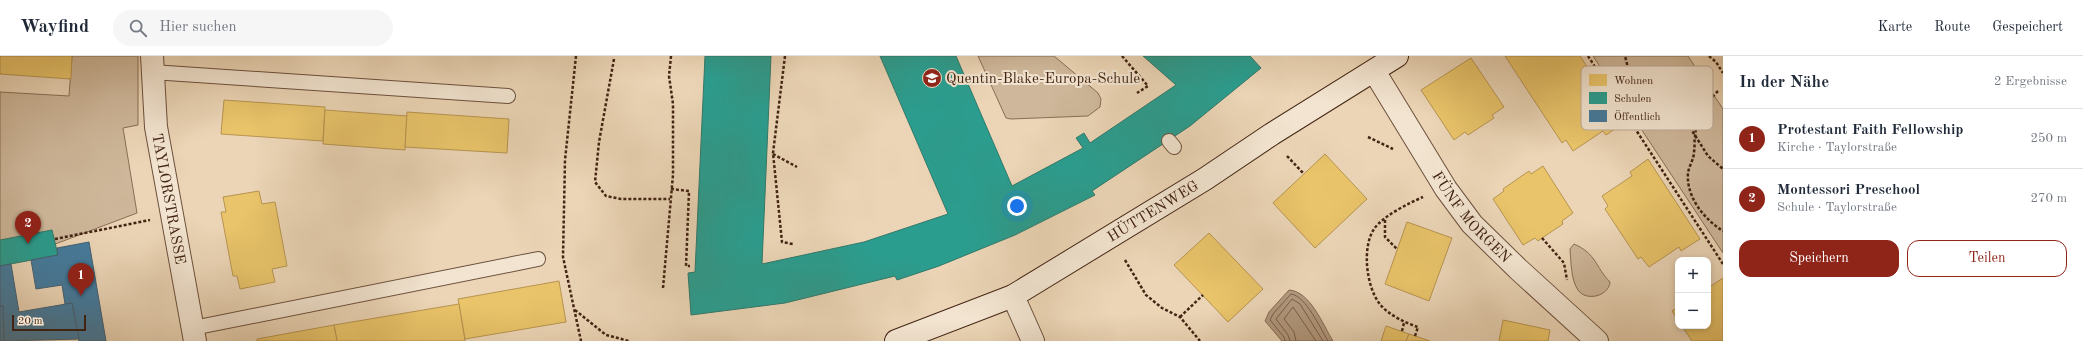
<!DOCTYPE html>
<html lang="de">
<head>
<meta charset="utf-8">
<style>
	:root { --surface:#fff; --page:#f6f6f7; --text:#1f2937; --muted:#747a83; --line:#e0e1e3; --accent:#8f2418 }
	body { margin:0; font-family:"Old Standard TT",serif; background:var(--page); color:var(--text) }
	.controls { position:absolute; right:12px; bottom:12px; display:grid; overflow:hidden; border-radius:8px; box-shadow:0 2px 6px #0003 }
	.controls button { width:36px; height:36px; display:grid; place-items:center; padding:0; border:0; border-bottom:1px solid var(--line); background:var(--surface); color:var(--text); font:20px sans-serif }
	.scale { position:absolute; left:12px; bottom:10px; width:74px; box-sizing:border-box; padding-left:4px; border:2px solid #422413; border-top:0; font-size:11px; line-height:14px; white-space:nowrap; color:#422413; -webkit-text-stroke:3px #f2e4d0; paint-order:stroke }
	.you { position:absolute; left:1017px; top:150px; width:14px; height:14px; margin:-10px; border:3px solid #fff; border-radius:50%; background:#1a73e8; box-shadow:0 0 0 6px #1a73e833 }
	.badge { display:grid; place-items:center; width:26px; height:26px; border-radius:50%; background:var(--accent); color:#fff; font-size:13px; font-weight:700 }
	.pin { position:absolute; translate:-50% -33px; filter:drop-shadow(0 1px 2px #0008) }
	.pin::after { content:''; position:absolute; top:21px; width:14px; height:12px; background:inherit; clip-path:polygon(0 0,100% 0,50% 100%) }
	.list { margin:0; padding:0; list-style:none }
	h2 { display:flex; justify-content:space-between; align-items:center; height:52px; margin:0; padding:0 16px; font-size:17px }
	h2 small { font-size:13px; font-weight:400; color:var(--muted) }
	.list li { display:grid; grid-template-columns:26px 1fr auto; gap:12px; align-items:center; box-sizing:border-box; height:60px; padding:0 16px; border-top:1px solid var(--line) }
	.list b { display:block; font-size:15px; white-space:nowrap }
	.list p { margin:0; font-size:13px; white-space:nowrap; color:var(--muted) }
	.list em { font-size:13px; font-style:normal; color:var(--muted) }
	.actions { display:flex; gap:8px; padding:12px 16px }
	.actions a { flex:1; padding:9px 0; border:1px solid var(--accent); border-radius:12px; text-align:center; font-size:14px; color:var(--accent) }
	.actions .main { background:var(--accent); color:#fff }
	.icon { flex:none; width:22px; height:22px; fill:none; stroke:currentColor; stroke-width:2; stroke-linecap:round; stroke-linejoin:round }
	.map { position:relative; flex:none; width:1723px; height:285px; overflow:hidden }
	header { display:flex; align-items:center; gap:24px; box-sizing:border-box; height:56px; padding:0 20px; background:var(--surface); border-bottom:1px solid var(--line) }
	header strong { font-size:19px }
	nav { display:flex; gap:22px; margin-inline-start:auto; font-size:14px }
	.search { width:280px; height:36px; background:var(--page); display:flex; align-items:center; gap:10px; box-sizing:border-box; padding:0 14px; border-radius:22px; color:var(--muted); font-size:15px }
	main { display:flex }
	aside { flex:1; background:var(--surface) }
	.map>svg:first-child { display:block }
</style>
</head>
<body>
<header>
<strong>Wayfind</strong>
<div class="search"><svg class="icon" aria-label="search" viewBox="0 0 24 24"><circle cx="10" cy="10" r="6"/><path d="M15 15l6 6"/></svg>Hier suchen</div>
<nav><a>Karte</a><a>Route</a><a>Gespeichert</a></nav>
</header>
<main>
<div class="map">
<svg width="1723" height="285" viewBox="0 0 1723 285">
	<rect width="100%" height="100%" fill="#ebd5b6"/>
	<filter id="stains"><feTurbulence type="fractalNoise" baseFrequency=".005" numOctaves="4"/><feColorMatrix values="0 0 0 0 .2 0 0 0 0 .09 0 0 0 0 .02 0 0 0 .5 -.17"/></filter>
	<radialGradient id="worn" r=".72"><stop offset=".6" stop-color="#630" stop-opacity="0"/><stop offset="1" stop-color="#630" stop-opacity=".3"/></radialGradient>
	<g fill="#ceb79a" stroke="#886e56">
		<path d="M72 0H138V69L123 72 137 157 0 209V36L69 40Z"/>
		<path d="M978 0H1054L1098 37 1101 43 1100 51 1088 60 1011 63 1006 62Z"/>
		<path d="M1593 0H1688L1723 53V197Z"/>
		<path d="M1574 188C1597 198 1595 211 1610 226 1609 240 1586 246 1578 234 1571 224 1571 206 1570 193Z"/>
	</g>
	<path fill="#b2997f" stroke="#856a54" d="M1289 234C1310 235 1323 269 1333 285H1282L1265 265 1269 256Z"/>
	<g fill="#e9c46a" stroke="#b79450">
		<path d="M0 0H72L71 23 0 18Z"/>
		<path d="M1505 0H1580L1624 67 1606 79 1603 75 1573 95 1566 84 1562 87Z"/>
		<path d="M1471 2 1504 51 1492 59 1494 62 1468 79 1465 76 1454 84 1421 34Z"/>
		<path d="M224 44 325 51 323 85 221 78Z"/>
		<path d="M325 54 407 60 405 94 323 88Z"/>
		<path d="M407 56 509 63 507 97 405 91Z"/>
		<path d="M1325 98 1367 143 1315 192 1273 147Z"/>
		<path d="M1648 103 1700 183 1681 195 1679 191 1649 211 1641 201 1638 203 1605 153 1608 150 1602 140 1632 120 1630 116Z"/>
		<path d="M1543 110 1573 157 1562 165 1563 168 1542 182 1538 185 1535 182 1523 189 1493 143 1504 135 1503 133 1529 115 1531 118Z"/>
		<path d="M259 135 262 148 275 146 287 210 272 213 275 226 240 233 237 220H233L221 156H226L223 141Z"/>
		<path d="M1407 166 1452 182 1429 245 1385 228Z"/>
		<path d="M1209 177 1263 233 1228 266 1174 209Z"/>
		<path d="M1723 222V285H1692L1682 270H1708V232Z"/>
		<path d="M559 225 566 266 465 283 458 243Z"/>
		<path d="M459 248 465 285H337L334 269Z"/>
		<path d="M1678 251V264L1672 255Z"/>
		<path d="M1503 264 1550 274 1548 285H1499Z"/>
		<path d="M334 269 337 285H257V283Z"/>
		<path d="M1386 270 1409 278 1406 285H1381Z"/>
		<path d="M1409 278 1430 285H1406Z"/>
	</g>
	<g fill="#2a9d8f" stroke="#31796a">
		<path d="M705 0H771L762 208 864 186 948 158 880 0H956L1012 130 1083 92 1076 82 1084 77 1090 87 1176 29 1143 0H1250L1261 12 1190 70 1092 135 1095 139 1015 179 939 210 897 224 895 220 785 247 691 259 688 217 695 216Z"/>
		<path d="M52 174 58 199 0 210V184Z"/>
	</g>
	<g fill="#457b9d" stroke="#446174">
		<path d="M89 186 106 285H79L72 247 65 248 62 229 36 233 31 204 58 199 57 192Z"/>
		<path d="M11 208 19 256 72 247 79 283 4 285 3 250H0V210Z"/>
		<path d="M0 250H3L4 285H0Z"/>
	</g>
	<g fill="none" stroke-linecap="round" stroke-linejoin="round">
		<g stroke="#7a5e49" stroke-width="1">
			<path d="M1285 285 1284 281 1270 264 1273 258 1291 238C1306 240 1320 272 1328 285"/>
			<path d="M1290 285 1288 279 1276 263 1292 243 1300 248 1323 285"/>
			<path d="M1296 285 1294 276 1284 263 1293 251 1316 285"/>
		</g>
		<g stroke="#6c503c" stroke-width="16">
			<g id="service">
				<path d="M152 16 508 40"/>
				<path d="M1169 85 1174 91"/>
				<path d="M193 272 538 203"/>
			</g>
		</g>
		<g stroke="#6c503c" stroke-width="24">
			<g id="minor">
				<path id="s1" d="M152 0 156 71 195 285"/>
				<path id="s2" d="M1374 15 1446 133 1472 168 1518 213 1597 285"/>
				<path d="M1013 240 1033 285"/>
			</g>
		</g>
		<g stroke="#422413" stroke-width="24">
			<g id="secondary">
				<path id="s3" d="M896 285 1013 240 1205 123 1272 78 1397 0"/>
			</g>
		</g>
		<g stroke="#422413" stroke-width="2.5" stroke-dasharray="3 2" stroke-linecap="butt">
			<path d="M576 0 565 104 563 201 581 285"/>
			<path d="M785 0 773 97 782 186 793 188"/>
			<path d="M1122 0 1148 30 1137 37"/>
			<path d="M1588 0 1723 208"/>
			<path d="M1709 0 1716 6 1723 17"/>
			<path d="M614 3 599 86 595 126 606 140 621 143H670"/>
			<path d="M1627 24 1641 22 1655 28 1684 62 1708 100 1723 113"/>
			<path d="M1718 35C1706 47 1696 62 1695 81 1694 86 1695 91 1694 96 1694 103 1689 110 1688 117 1686 141 1704 163 1723 175"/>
			<path d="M1613 38 1627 24 1628 12 1625 0"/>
			<path d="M1368 81 1393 93"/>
			<path d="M773 98 797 111"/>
			<path d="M1287 100 1304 118"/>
			<path d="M671 133 689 135 686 210H690"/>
			<path d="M1385 164V181L1397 193"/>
			<path d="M1542 182 1564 207 1567 224"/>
			<path d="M55 183 150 164"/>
			<path d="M1125 204 1146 239 1162 252 1180 261 1200 285"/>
			<path d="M663 232 673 119V48L669 20 671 0"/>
			<path d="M575 254 606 279 629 285"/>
			<path d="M1180 261 1203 239"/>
			<path d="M1402 275 1404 267"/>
			<path d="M1415 280 1418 271C1405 267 1387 258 1379 247 1366 229 1362 191 1374 173 1383 160 1409 147 1423 141"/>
		</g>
		<use href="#service" stroke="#f2e4d0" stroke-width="14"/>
		<use href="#minor" stroke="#f2e4d0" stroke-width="22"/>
		<use href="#secondary" stroke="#f2e4d0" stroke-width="22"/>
	</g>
	<defs>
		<g id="school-disc" transform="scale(1)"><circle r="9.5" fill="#8f2418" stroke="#f2e4d0"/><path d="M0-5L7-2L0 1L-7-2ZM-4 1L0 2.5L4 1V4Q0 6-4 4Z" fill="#fff"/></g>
	</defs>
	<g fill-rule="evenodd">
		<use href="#school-disc" x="932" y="22"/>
	</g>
	<g text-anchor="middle" stroke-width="4" stroke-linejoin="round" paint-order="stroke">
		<g font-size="15" fill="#422413" stroke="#f2e4d0" text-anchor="start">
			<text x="946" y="27">Quentin-Blake-Europa-Schule</text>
		</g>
		<g font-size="15" fill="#422413" stroke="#f2e4d0">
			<text dy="5" stroke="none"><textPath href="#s1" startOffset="144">TAYLORSTRASSE</textPath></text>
			<text dy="5" stroke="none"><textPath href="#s3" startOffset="289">HÜTTENWEG</textPath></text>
			<text dy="5" stroke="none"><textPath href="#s2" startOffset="176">FÜNF MORGEN</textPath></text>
		</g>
	</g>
	<rect x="1581" y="10" width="132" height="64" rx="6" fill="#f2e4d0" stroke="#bdaa97" stroke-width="1"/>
	<rect x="1589" y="18" width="18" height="12" fill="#e9c46a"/>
	<rect x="1589" y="36" width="18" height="12" fill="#2a9d8f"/>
	<rect x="1589" y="54" width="18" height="12" fill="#457b9d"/>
	<g font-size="11" fill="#422413">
		<text x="1614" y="28">Wohnen</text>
		<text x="1614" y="46">Schulen</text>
		<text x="1614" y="64">Öffentlich</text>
	</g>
	<rect width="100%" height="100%" filter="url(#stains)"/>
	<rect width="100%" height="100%" fill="url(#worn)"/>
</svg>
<div class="controls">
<button>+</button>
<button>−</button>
</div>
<div class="scale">20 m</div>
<div class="you"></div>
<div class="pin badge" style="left:81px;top:240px">1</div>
<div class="pin badge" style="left:28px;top:188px">2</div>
</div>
<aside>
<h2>In der Nähe<small>2 Ergebnisse</small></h2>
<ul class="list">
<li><span class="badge">1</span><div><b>Protestant Faith Fellowship</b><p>Kirche · Taylorstraße</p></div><em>250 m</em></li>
<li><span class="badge">2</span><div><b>Montessori Preschool</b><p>Schule · Taylorstraße</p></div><em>270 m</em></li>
</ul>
<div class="actions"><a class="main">Speichern</a><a>Teilen</a></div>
</aside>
</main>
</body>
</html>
